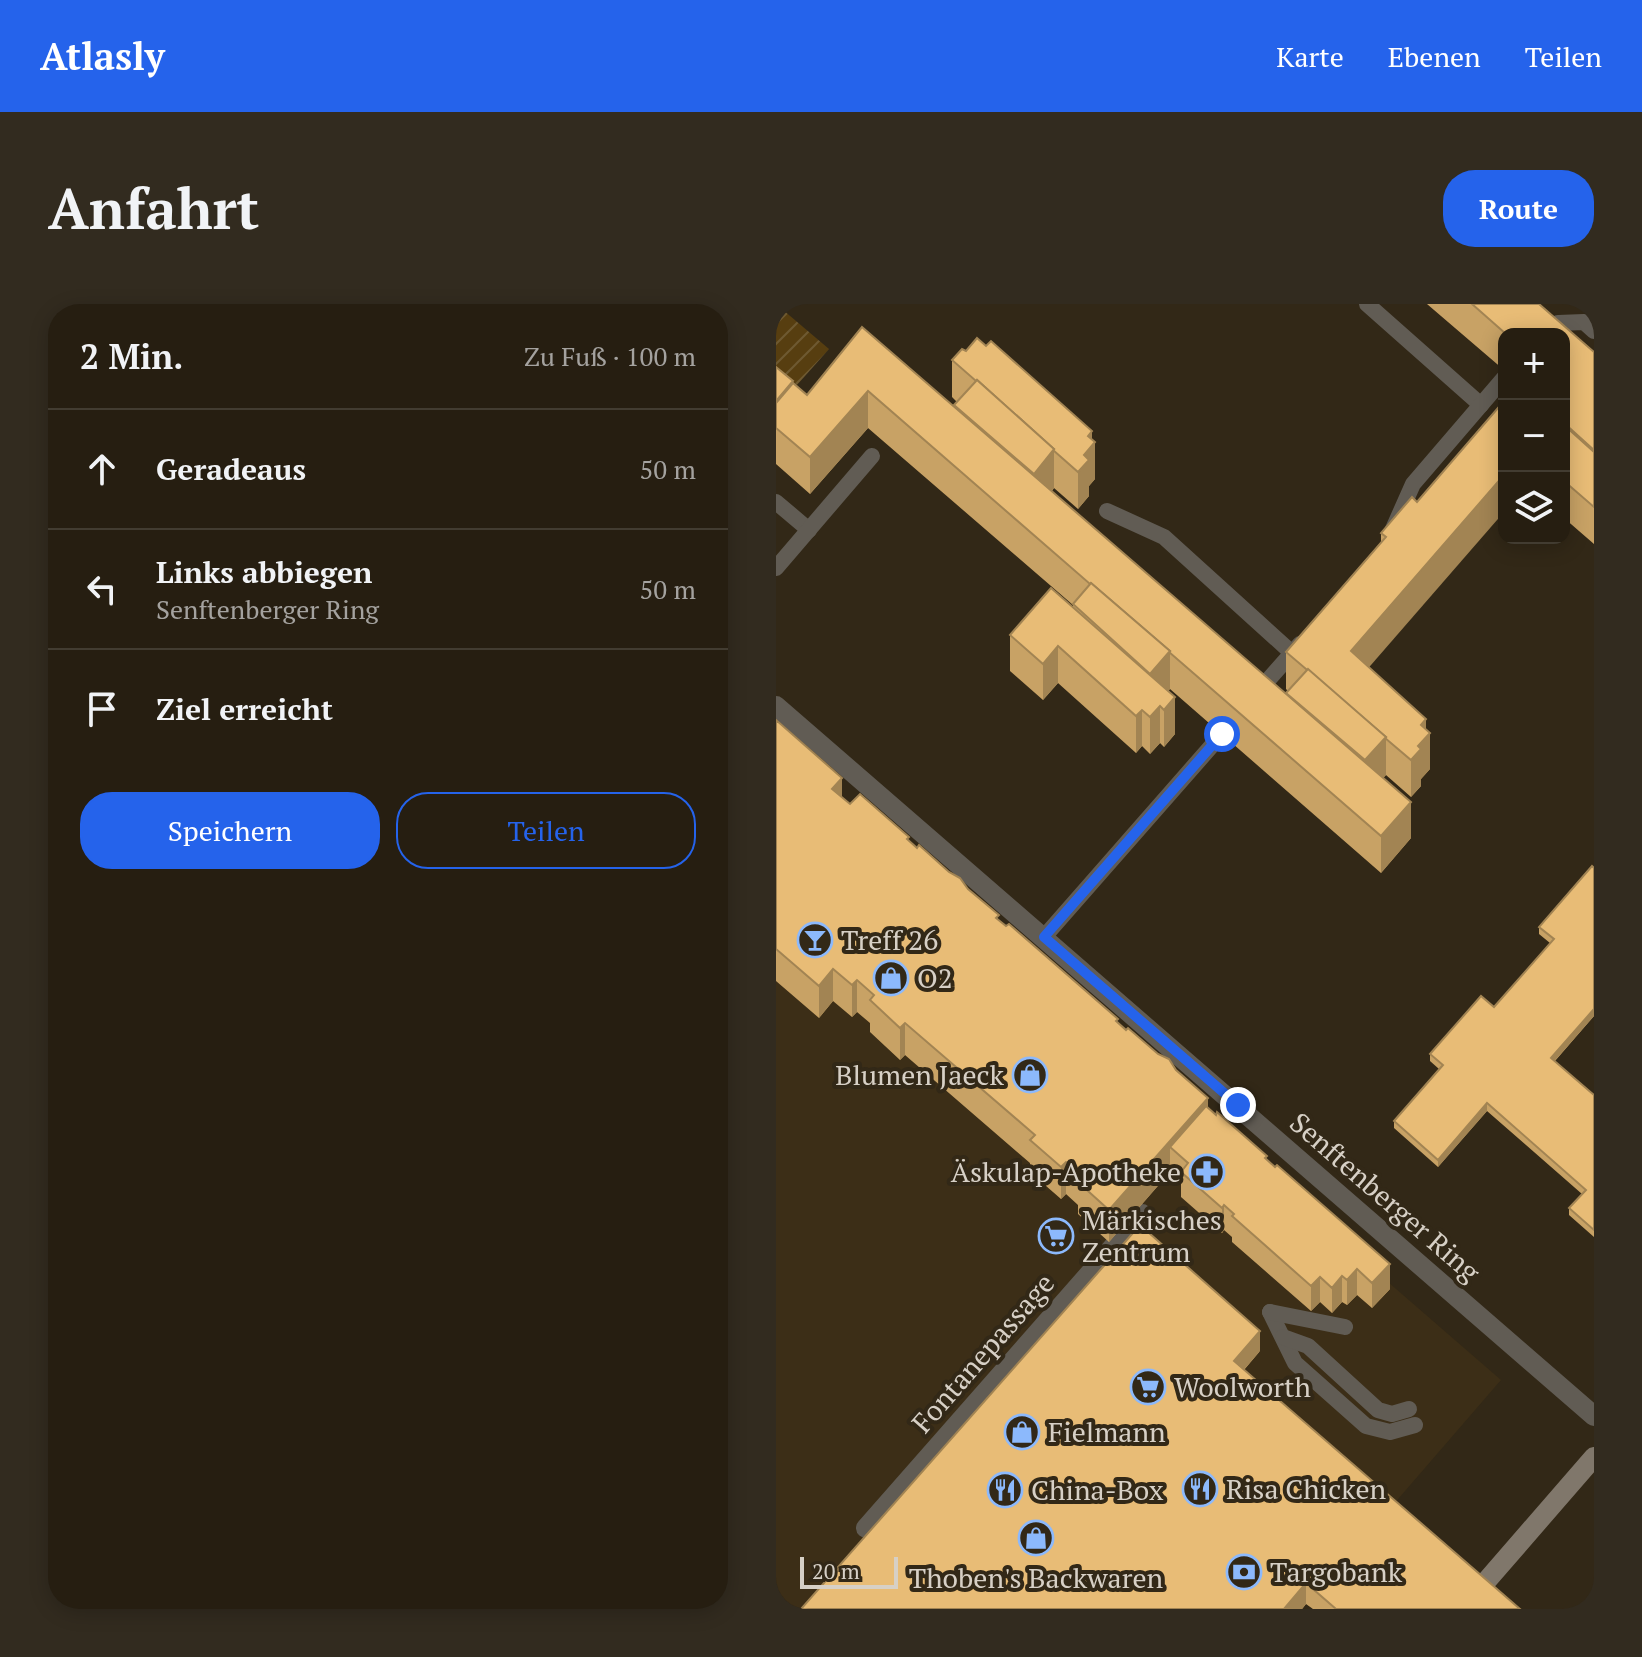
<!DOCTYPE html>
<html lang="de">
<head>
<meta charset="utf-8">
<style>
	:root { --surface:#261e11; --page:#322b1f; --text:#f1f3f6; --muted:#a4a29f; --line:#423c31; --accent:#2563eb }
	body { margin:0; font-family:"PT Serif",serif; background:var(--page); color:var(--text) }
	.controls { position:absolute; right:24px; top:24px; display:grid; overflow:hidden; border-radius:16px; box-shadow:0 4px 20px #0003 }
	.controls button { width:72px; height:72px; display:grid; place-items:center; padding:0; border:0; border-bottom:2px solid var(--line); background:var(--surface); color:var(--text); font:40px sans-serif }
	.scale { position:absolute; left:24px; bottom:20px; width:98px; box-sizing:border-box; padding-left:8px; border:4px solid #d7d0c6; border-top:0; font-size:22px; line-height:28px; white-space:nowrap; color:#d7d0c6; -webkit-text-stroke:6px #322817; paint-order:stroke }
	.stop { position:absolute; width:24px; height:24px; margin:-18px; border:6px solid #2563eb; border-radius:50%; background:#fff }
	.stop.end { background:#2563eb; border-color:#fff; box-shadow:0 2px 8px #0008 }
	.list { margin:0; padding:0; list-style:none }
	h2 { display:flex; justify-content:space-between; align-items:center; height:104px; margin:0; padding:0 32px; font-size:34px }
	h2 small { font-size:26px; font-weight:400; color:var(--muted) }
	.list li { display:grid; grid-template-columns:52px 1fr auto; gap:24px; align-items:center; box-sizing:border-box; height:120px; padding:0 32px; border-top:2px solid var(--line) }
	.list b { display:block; font-size:30px; white-space:nowrap }
	.list p { margin:0; font-size:26px; white-space:nowrap; color:var(--muted) }
	.list em { font-size:26px; font-style:normal; color:var(--muted) }
	.actions { display:flex; gap:16px; padding:24px 32px }
	.actions a { flex:1; padding:18px 0; border:2px solid var(--accent); border-radius:32px; text-align:center; font-size:28px; color:var(--accent) }
	.actions .main { background:var(--accent); color:#fff }
	.icon { flex:none; width:44px; height:44px; fill:none; stroke:currentColor; stroke-width:2; stroke-linecap:round; stroke-linejoin:round }
	.map { position:relative; flex:none; width:818px; height:1305px; overflow:hidden; border-radius:32px }
	header { display:flex; align-items:center; gap:48px; box-sizing:border-box; height:112px; padding:0 40px; background:var(--accent); color:#fff }
	header strong { font-size:38px }
	nav { display:flex; gap:44px; margin-inline-start:auto; font-size:28px }
	.intro { display:flex; align-items:center; justify-content:space-between; box-sizing:border-box; height:192px; padding:0 48px }
	h1 { margin:0; font-size:56px }
	.button { padding:20px 36px; border-radius:32px; background:var(--accent); color:#fff; font-size:28px; font-weight:700 }
	main { display:flex; gap:48px; padding:0 48px }
	aside { flex:1; background:var(--surface); border-radius:32px; box-shadow:0 4px 20px #0003 }
	.map>svg:first-child { display:block }
</style>
</head>
<body>
<header>
<strong>Atlasly</strong>
<nav><a>Karte</a><a>Ebenen</a><a>Teilen</a></nav>
</header>
<div class="intro"><h1>Anfahrt</h1><a class="button">Route</a></div>
<main>
<aside>
<h2>2 Min.<small>Zu Fuß · 100 m</small></h2>
<ul class="list">
<li><svg class="icon" aria-label="ahead" viewBox="0 0 24 24"><path d="M12 20V5M6 11l6-6 6 6"/></svg><div><b>Geradeaus</b></div><em>50 m</em></li>
<li><svg class="icon" aria-label="left" viewBox="0 0 24 24"><path d="M17 20v-9H6M10 6l-5 5 5 5"/></svg><div><b>Links abbiegen</b><p>Senftenberger Ring</p></div><em>50 m</em></li>
<li><svg class="icon" aria-label="arrive" viewBox="0 0 24 24"><path d="M6 21V4h12l-3 4 3 4H6"/></svg><div><b>Ziel erreicht</b></div></li>
</ul>
<div class="actions"><a class="main">Speichern</a><a>Teilen</a></div>
</aside>
<div class="map">
<svg width="818" height="1305" viewBox="0 0 818 1305">
	<defs>
		<pattern id="garden-furrows" width="10" height="10" patternUnits="userSpaceOnUse" patternTransform="scale(2)"><rect width="10" height="10" fill="#573e10"/><path d="M-1 1l2-2M0 10L10 0M9 11l2-2" fill="none" stroke="#6e5931"/></pattern>
	</defs>
	<rect width="100%" height="100%" fill="#322817"/>
	<path fill="#3c2e17" d="M0 447 725 1076 610 1209 719 1305H537L530 1300 526 1305H0Z"/>
	<path fill="url(#garden-furrows)" d="M0 0 53 45 21 81 0 63Z"/>
	<g fill="none" stroke-linecap="round" stroke-linejoin="round">
		<g stroke="#615c54" stroke-width="16">
			<path d="M591 0 705 101"/>
			<path d="M770 30 782 19 808 18 818 27"/>
			<path d="M0 198 33 226"/>
			<path d="M331 207 388 233 516 349"/>
			<path d="M617 225 637 180 728 74"/>
			<path d="M0 264 96 152"/>
			<path d="M478 392 524 340"/>
			<path d="M268 633 446 430"/>
			<path d="M494 1008 519 1059 590 1122 614 1128 639 1121"/>
			<path d="M494 1008 569 1023"/>
			<path d="M507 1033 532 1042 602 1106 616 1110 633 1105"/>
		</g>
		<path stroke="#615c54" stroke-width="20" d="M90 1224 366 910"/>
		<path stroke="#615c54" stroke-width="20" d="M0 402 818 1112"/>
		<path stroke="#80776b" stroke-width="20" d="M700 1289 818 1153"/>
	</g>
	<g fill="#c8a265">
		<path d="M651 0H763L818 48V240L788 214V30H728V66Z"/>
		<path d="M86 23 178 103 181 98 176 93V56L316 135 319 175 313 182V192L302 205 278 184 276 187 510 390 512 387 510 385V348L605 238V229L636 193 593 363 650 425 654 465 645 475V482L635 493 610 471 607 474 635 534 605 569 394 385 392 387 399 430 388 443 384 439 374 450 366 442 360 449 282 379 267 396 234 367V331L297 302V301L92 124 34 190 0 160V63L31 91Z"/>
		<path d="M0 416 66 493 74 500 133 538 192 585 223 616 342 719 400 766 432 804 491 856 614 985 596 1004 581 991 571 1001 566 998 556 1009 544 998 535 1007 456 938V933L448 926 446 929 405 893V878L394 868 333 938 302 910V901L290 890 285 895 254 868V859L129 751 124 756 94 728V719L81 708 76 713 57 697 43 714 0 677Z"/>
		<path d="M816 562 818 712 779 757 818 791V933L793 911V904L806 890 711 807 662 863 618 824V817L663 765 654 757V750L718 703 774 639 763 630V623Z"/>
		<path d="M484 1047 468 1066 744 1305H537L530 1300 526 1305H25Z"/>
	</g>
	<g fill="#a28453">
		<path d="M92 87V124L34 190V153Z"/>
		<path d="M316 127V142L319 138V175L313 182V192L302 205V168L308 151 312 132Z"/>
		<path d="M278 145V184L258 208V170Z"/>
		<path d="M728 171V208L575 384V347Z"/>
		<path d="M282 342V379L267 396V360Z"/>
		<path d="M394 347V385L374 408V370Z"/>
		<path d="M399 393V430L388 443V406Z"/>
		<path d="M384 402V439L374 450V413Z"/>
		<path d="M366 406V442L360 449V412Z"/>
		<path d="M650 415V433L654 429V465L645 475V482L635 493V456L642 442 645 421Z"/>
		<path d="M610 433V471L589 495V456Z"/>
		<path d="M66 474V506L56 485Z"/>
		<path d="M635 498V534L605 569V532Z"/>
		<path d="M57 665V697L43 714V682Z"/>
		<path d="M81 676V708L76 713V681Z"/>
		<path d="M818 705V712L775 761V754Z"/>
		<path d="M129 719V751L124 756V724Z"/>
		<path d="M432 794V826L394 843V868L333 938V906Z"/>
		<path d="M711 799V807L662 863V856Z"/>
		<path d="M290 858V890L285 895V863Z"/>
		<path d="M448 901V926L446 929V904Z"/>
		<path d="M614 960V985L596 1004V979Z"/>
		<path d="M581 965V991L571 1001V976Z"/>
		<path d="M566 972V998L556 1009V984Z"/>
		<path d="M544 973V998L535 1007V982Z"/>
		<path d="M484 1027V1047L458 1077V1057Z"/>
		<path d="M530 1279V1300L526 1305H508Z"/>
	</g>
	<g fill="#e8bc76" stroke="#a28453" stroke-width="2">
		<path d="M696 0H763L818 48V146L788 119V30H730Z"/>
		<path d="M86 23 635 498 605 532 393 348 394 347 315 279 314 280 92 87 34 153 0 124V99L17 79 31 91Z"/>
		<path d="M201 34 210 42 215 37 316 127 312 132 319 138 308 151 313 156 302 168 277 146 278 145 201 76 200 77 176 56 186 45 190 47Z"/>
		<path d="M0 63 17 77 0 97Z"/>
		<path d="M201 76 278 145 258 170 178 101Z"/>
		<path d="M728 97V171L575 347 650 415 645 421 654 429 642 442 645 445 635 456 609 434 610 433 510 348 610 233 605 229 636 193 641 198Z"/>
		<path d="M788 121 818 148V203L788 177Z"/>
		<path d="M315 279 394 347 374 370 297 300Z"/>
		<path d="M275 284 399 393 388 406 384 402 374 413 366 406 360 412 282 342 267 360 234 331Z"/>
		<path d="M532 365 610 433 589 456 510 389Z"/>
		<path d="M0 416 66 474 56 485 74 500 84 490 133 533 131 535 141 544 143 541 173 568 184 574 192 585 223 611 220 614 230 622 233 620 342 715 340 717 350 726 352 724 382 750 393 755 400 766 432 794 333 906 302 878 307 873 290 858 285 863 254 836 259 831 129 719 124 724 94 696 98 691 81 676 76 681 57 665 43 682 0 645Z"/>
		<path d="M816 562 818 564V705L775 754 818 791V926L793 904 810 886 711 799 662 856 618 817 667 761 654 750 705 692 718 703 778 635 763 623Z"/>
		<path d="M430 802 440 811 441 808 491 852 489 854 499 863 501 861 614 960 596 979 581 965 571 976 566 972 556 984 544 973 535 982 456 912 458 910 448 901 446 904 405 868 412 859 394 843Z"/>
		<path d="M364 921 484 1027 458 1057 744 1305H560L530 1279 508 1305H25Z"/>
	</g>
	<g fill="none" stroke-linecap="round" stroke-linejoin="round">
		<path stroke="#2563eb" stroke-width="10" d="M446 430 268 633 462 801"/>
	</g>
	<defs>
		<g id="bar-ring" transform="scale(1.8)"><circle r="9.5" fill="#322817" stroke="#8cb9fc" stroke-width="1.5"/><path d="M-6-5H6L.8 .8V4.5H3.5V6h-7V4.5H-.8V.8Z" fill="#8cb9fc"/></g>
		<g id="shop-ring" transform="scale(1.8)"><circle r="9.5" fill="#322817" stroke="#8cb9fc" stroke-width="1.5"/><path d="M-5-2.5h2.3a2.7 3.5 0 0 1 5.4 0H5L5.5 6h-11ZM-1.5-2.5h3a1.5 2.3 0 0 0-3 0Z" fill="#8cb9fc"/></g>
		<g id="pharmacy-ring" transform="scale(1.8)"><circle r="9.5" fill="#322817" stroke="#8cb9fc" stroke-width="1.5"/><path d="M-2-6h4v4h4v4h-4v4h-4v-4h-4v-4h4Z" fill="#8cb9fc"/></g>
		<g id="supermarket-ring" transform="scale(1.8)"><circle r="9.5" fill="#322817" stroke="#8cb9fc" stroke-width="1.5"/><path d="M-6-5.5h2.5l.6 2H6L4.5 2H-2.5L-4.4-4H-6ZM-1.5 3.2a1.3 1.3 0 1 0 .1 0ZM3 3.2a1.3 1.3 0 1 0 .1 0Z" fill="#8cb9fc"/></g>
		<g id="restaurant-ring" transform="scale(1.8)"><circle r="9.5" fill="#322817" stroke="#8cb9fc" stroke-width="1.5"/><path d="M-5-6h1v4h1v-4h1v4h1v-4h1v5L-1.5 .5V6h-2V.5L-5-1ZM5-6V6H3V1.5H1.5Q1.5-4 5-6Z" fill="#8cb9fc"/></g>
		<g id="bank-ring" transform="scale(1.8)"><circle r="9.5" fill="#322817" stroke="#8cb9fc" stroke-width="1.5"/><path d="M-6-4H6V4H-6ZM0-2.3a2.3 2.3 0 1 0 0 4.6a2.3 2.3 0 1 0 0-4.6Z" fill="#8cb9fc"/></g>
	</defs>
	<g fill-rule="evenodd">
		<use href="#bar-ring" x="39" y="636"/>
		<use href="#shop-ring" x="115" y="674"/>
		<use href="#shop-ring" x="254" y="771"/>
		<use href="#pharmacy-ring" x="431" y="868"/>
		<use href="#supermarket-ring" x="280" y="932"/>
		<use href="#supermarket-ring" x="372" y="1083"/>
		<use href="#shop-ring" x="246" y="1128"/>
		<use href="#restaurant-ring" x="424" y="1185"/>
		<use href="#restaurant-ring" x="229" y="1186"/>
		<use href="#shop-ring" x="260" y="1234"/>
		<use href="#bank-ring" x="468" y="1268"/>
	</g>
	<g text-anchor="middle" stroke-width="8" stroke-linejoin="round" paint-order="stroke">
		<g font-size="28" fill="#d7d0c6" stroke="#322817" text-anchor="start">
			<text x="65" y="646">Treff 26</text>
			<text x="141" y="684">O2</text>
			<text x="228" y="781" text-anchor="end">Blumen Jaeck</text>
			<text x="405" y="878" text-anchor="end">Äskulap-Apotheke</text>
			<text x="306" y="926">Märkisches<tspan x="306" dy="32">Zentrum</tspan></text>
			<text x="398" y="1093">Woolworth</text>
			<text x="272" y="1138">Fielmann</text>
			<text x="450" y="1195">Risa Chicken</text>
			<text x="255" y="1196">China-Box</text>
			<text x="494" y="1278">Targobank</text>
			<text x="260" y="1284" text-anchor="middle">Thoben's Backwaren</text>
		</g>
		<g font-size="28" fill="#d7d0c6" stroke="#322817">
			<text transform="translate(609 893) rotate(41)" y="10">Senftenberger Ring</text>
			<text transform="translate(207 1049) rotate(-49)" y="10">Fontanepassage</text>
		</g>
	</g>
</svg>
<div class="controls">
<button>+</button>
<button>−</button>
<button><svg class="icon" aria-label="layers" viewBox="0 0 24 24"><path d="M12 4l9 5-9 5-9-5zM3 14l9 5 9-5"/></svg></button>
</div>
<div class="scale">20 m</div>
<div class="stop" style="left:446px;top:430px"></div>
<div class="stop end" style="left:462px;top:801px"></div>
</div>
</main>
</body>
</html>
